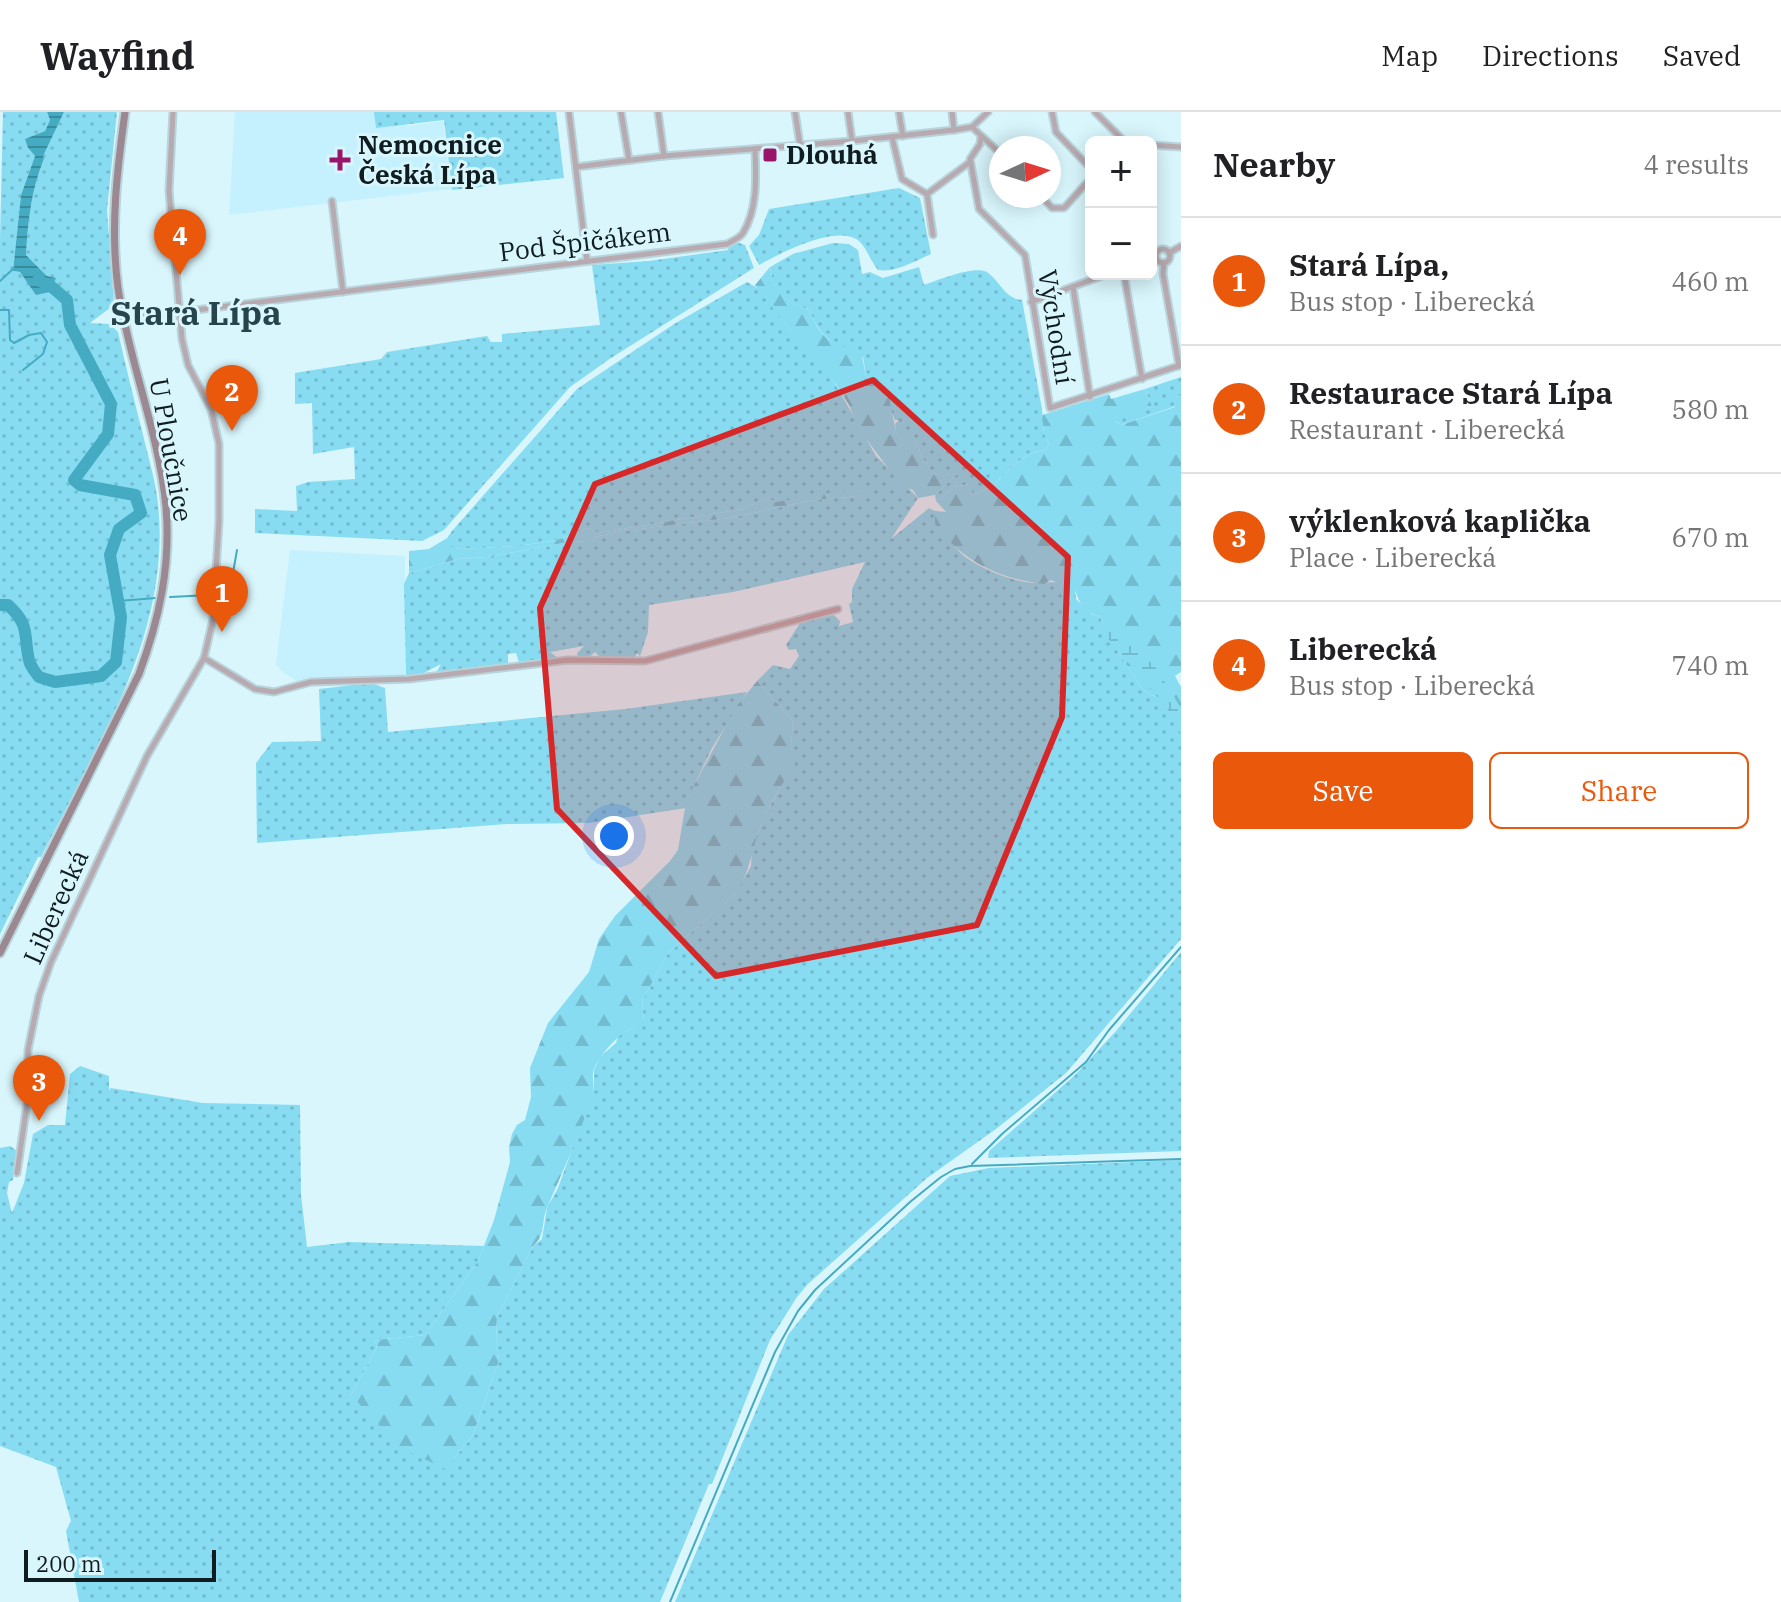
<!DOCTYPE html>
<html lang="en">
<head>
<meta charset="utf-8">
<style>
	:root { --surface:#fff; --page:#f2f2f2; --text:#202124; --muted:#757577; --line:#e0e0e0; --accent:#ea580c }
	body { margin:0; font-family:"IBM Plex Serif",serif; background:var(--page); color:var(--text) }
	.controls { position:absolute; right:24px; top:24px; display:grid; overflow:hidden; border-radius:12px; box-shadow:0 4px 20px #0003 }
	.controls button { width:72px; height:72px; display:grid; place-items:center; padding:0; border:0; border-bottom:2px solid var(--line); background:var(--surface); color:var(--text); font:40px sans-serif }
	.compass { position:absolute; left:989px; top:24px; width:72px; height:72px; border-radius:50%; background:var(--surface); box-shadow:0 4px 20px #0003; rotate:86deg }
	.scale { position:absolute; left:24px; bottom:20px; width:192px; box-sizing:border-box; padding-left:8px; border:4px solid #0f1c20; border-top:0; font-size:22px; line-height:28px; white-space:nowrap; color:#0f1c20; -webkit-text-stroke:6px #d9f6fd; paint-order:stroke }
	.you { position:absolute; left:614px; top:724px; width:28px; height:28px; margin:-20px; border:6px solid #fff; border-radius:50%; background:#1a73e8; box-shadow:0 0 0 12px #1a73e833 }
	.badge { display:grid; place-items:center; width:52px; height:52px; border-radius:50%; background:var(--accent); color:#fff; font-size:26px; font-weight:700 }
	.pin { position:absolute; translate:-50% -66px; filter:drop-shadow(0 2px 4px #0008) }
	.pin::after { content:''; position:absolute; top:42px; width:28px; height:24px; background:inherit; clip-path:polygon(0 0,100% 0,50% 100%) }
	.list { margin:0; padding:0; list-style:none }
	h2 { display:flex; justify-content:space-between; align-items:center; height:104px; margin:0; padding:0 32px; font-size:34px }
	h2 small { font-size:26px; font-weight:400; color:var(--muted) }
	.list li { display:grid; grid-template-columns:52px 1fr auto; gap:24px; align-items:center; box-sizing:border-box; height:128px; padding:0 32px; border-top:2px solid var(--line) }
	.list b { display:block; font-size:30px; white-space:nowrap }
	.list p { margin:0; font-size:26px; white-space:nowrap; color:var(--muted) }
	.list em { font-size:26px; font-style:normal; color:var(--muted) }
	.actions { display:flex; gap:16px; padding:24px 32px }
	.actions a { flex:1; padding:18px 0; border:2px solid var(--accent); border-radius:12px; text-align:center; font-size:28px; color:var(--accent) }
	.actions .main { background:var(--accent); color:#fff }
	.map { position:relative; flex:none; width:1181px; height:1490px; overflow:hidden }
	header { display:flex; align-items:center; gap:48px; box-sizing:border-box; height:112px; padding:0 40px; background:var(--surface); border-bottom:2px solid var(--line) }
	header strong { font-size:38px }
	nav { display:flex; gap:44px; margin-inline-start:auto; font-size:28px }
	main { display:flex }
	aside { flex:1; background:var(--surface) }
	.map>svg:first-child { display:block }
</style>
</head>
<body>
<header>
<strong>Wayfind</strong>
<nav><a>Map</a><a>Directions</a><a>Saved</a></nav>
</header>
<main>
<div class="map">
<svg width="1181" height="1490" viewBox="0 0 1181 1490">
	<defs>
		<pattern id="grass-dots" width="8" height="8" patternUnits="userSpaceOnUse" patternTransform="scale(2)"><rect width="8" height="8" fill="#87dcf2"/><path d="M2 2h.1M6 6h.1" fill="none" stroke="#73bccf" stroke-width="1.8" stroke-linecap="round"/></pattern>
		<pattern id="forest-firs" width="22" height="20" patternUnits="userSpaceOnUse" patternTransform="scale(2)"><rect width="22" height="20" fill="#87dcf2"/><path d="M5 1l3.5 6h-7zM16 11l3.5 6h-7z" fill="#73bccf"/></pattern>
		<pattern id="wetland-marsh" width="20" height="14" patternUnits="userSpaceOnUse" patternTransform="scale(2)"><rect width="20" height="14" fill="#87dcf2"/><path d="M1 5h8M5 5V1M11 12h8M15 12V8" fill="none" stroke="#73bccf"/></pattern>
		<pattern id="water-rules" width="6" height="5" patternUnits="userSpaceOnUse" patternTransform="scale(2)"><rect width="6" height="5" fill="#45abc2"/><path d="M0 2.5h6" fill="none" stroke="#388a9d"/></pattern>
	</defs>
	<rect width="100%" height="100%" fill="#d9f6fd"/>
	<g fill="#c4f1fd">
		<path d="M235 0H405L407 14 443 9 451 77 229 103Z"/>
		<path d="M290 438 405 444V563L297 569 282 560 276 552Z"/>
	</g>
	<g fill="url(#grass-dots)">
		<path d="M3 0H47L50 8 45 19 26 27 28 36 35 44 21 83 13 159 56 166 47 164 26 143C28 110 31 78 44 47L42 44 64 0H117L107 98 114 193 90 211 110 212 118 220C126 256 135 291 144 327 149 348 156 371 158 392 172 521 96 635 41 745H38L0 822V129Z"/>
		<path d="M374 0H556L564 66 452 78 444 8 376 16Z"/>
		<path d="M899 76 920 86 931 142C915 149 895 161 878 158 871 150 868 139 861 131 841 109 779 142 759 153L749 134 759 123 769 97Z"/>
		<path d="M739 131 745 133 754 156 611 246 570 275 444 418 422 429 255 421V397L297 399 296 374 308 370 355 367 354 335 313 342 312 291 295 292V261L381 247 387 240 487 224 491 230H502V222L600 213 592 153 649 149 728 138 729 133Z"/>
		<path d="M833 131 849 132 858 138 862 162 870 160 883 166 919 155 924 173C938 168 975 153 987 160 1000 169 1005 187 1022 188L1042 297 1044 321 1049 331 1046 338C1014 340 1003 374 973 383L969 372 954 375 936 389 935 383 957 362 946 364 933 361 922 345 913 322 902 324 896 320 895 312 899 308H895C887 288 886 282 867 269L863 245C834 233 821 228 809 197 787 192 773 179 770 155L793 142Z"/>
		<path d="M747 170 761 178 788 216 813 242 833 268 876 344 918 386 891 427 929 396 935 399V412C944 422 954 435 964 444 983 458 1011 469 1034 471 1051 472 1058 466 1075 478L1076 487 1092 502 1100 505 1110 527 1141 575 1149 582 1167 589 1181 622V827L1066 961 996 1017 927 1066 808 1172 797 1185 770 1228 712 1372H709L660 1490H79L66 1419 71 1409 56 1355 0 1334V1036L10 1034 17 1039 13 1068 9 1070 7 1081 12 1101 24 1071 33 1022 48 1013H65L70 962 80 954 109 964V978L111 976 203 991 300 993 301 1083 307 1135 349 1130 484 1134 478 1149 425 1223 375 1228 377 1235 351 1283 453 1348 473 1323 499 1248 496 1227 497 1205 533 1134 542 1127 547 1096 558 1076 594 977V958L600 945 616 931 618 924 644 909 642 889 668 841 735 782 751 754 752 738 763 706 794 652 791 635 793 609 757 569 773 553 790 557 799 544 796 537 789 538 786 533 800 511 834 503 840 509 839 514 853 510 849 492 852 490V477L865 450 733 480 649 493 648 520 640 544 637 541 634 547 599 544 595 540 588 546 578 547 577 541 584 534 550 540 558 546 519 550 516 541 508 542V551L443 560 437 559 441 552 422 562 406 566 404 472 409 461 458 447 487 445 574 429 588 430 595 425 623 419 730 406 813 388 860 384 776 390 767 386 742 397 599 421 587 416C550 436 502 434 461 437L449 435 447 426 452 419 577 277 674 212Z"/>
		<path d="M1181 265V283L1175 286 1176 294 1121 313 1114 308 1152 294 1145 277Z"/>
		<path d="M371 571 385 576 388 620 625 597 747 580 712 636 686 690V696L589 711 507 712 257 731 256 651 272 630 321 629 319 577Z"/>
		<path d="M1181 840V1039L988 1046 989 1039 1075 963 1116 919Z"/>
		<path d="M1181 1048V1490H675L788 1223 824 1177 950 1064 989 1056Z"/>
	</g>
	<g fill="url(#forest-firs)">
		<path d="M770 155C773 178 787 192 809 197 821 228 830 232 861 239L867 269 882 274 888 281 896 320 901 323 913 322 922 345 933 361 946 364 959 360 935 383 918 386 913 378 897 373 894 364 858 316 849 293 833 268 788 216 755 173Z"/>
		<path d="M1145 277 1152 294 1115 309 1121 313 1175 295V286L1181 283V560L1175 564 1181 575V623L1167 589 1149 582 1141 575 1110 527 1100 505C1084 499 1080 493 1075 478L1051 468 1044 472C1000 467 961 449 935 412V399L946 400 936 389 954 375 970 372 973 383C1002 375 1014 340 1046 338L1049 331 1044 321 1042 303 1109 282 1111 287Z"/>
		<path d="M866 375 859 384 813 388 730 406 623 419 595 425 588 430 574 429 487 445 458 447 409 461V439L429 437 447 426 450 435 461 437C502 434 550 436 587 416L599 421 742 397 767 386 776 390Z"/>
		<path d="M757 569 793 609 791 635 795 652C784 670 772 688 763 707 752 732 752 759 735 782L668 841 642 889 644 909 641 914C625 913 600 942 594 957 591 965 595 973 593 981 581 1020 563 1058 547 1096 541 1110 546 1124 533 1134L497 1205 496 1226 499 1248 473 1323 453 1348 462 1365 399 1335 351 1283 377 1235 375 1228 425 1223 478 1149 494 1108 510 1050 509 1035 512 1022 517 1013 525 1008 531 985 530 956 548 911 589 860 599 827 615 804 670 749 678 738 686 690 692 677 736 595Z"/>
	</g>
	<path fill="url(#wetland-marsh)" d="M1111 510 1156 556 1181 596V621L1168 598 1104 522 1103 512Z"/>
	<path fill="url(#water-rules)" d="M47 0H64L43 44 44 47C31 78 28 110 26 143L47 164 56 166 50 180 36 183 20 160 13 159 21 83 35 44 28 36 25 27 45 19 50 8Z"/>
	<g fill="none" stroke-linecap="round" stroke-linejoin="round">
		<g stroke="#45abc2" stroke-width="2">
			<path d="M0 169 14 156"/>
			<path d="M0 198H9L10 228 14 231 29 223 41 221 47 230 43 242 23 258"/>
			<path d="M218 483 229 484 237 438"/>
			<path d="M170 485 210 483"/>
			<path d="M118 489 156 486"/>
			<path d="M972 1052 1002 1022 1086 950 1109 918 1181 835"/>
			<path d="M670 1490 775 1240 798 1199 815 1178 910 1090 941 1065 955 1057 970 1054 1181 1047"/>
		</g>
		<path stroke="#45abc2" stroke-width="12" d="M0 493H8C31 514 23 522 29 548 30 554 35 560 39 565L55 570 101 564 116 550 121 505 110 443 119 417 141 401 135 383 80 373 74 368 108 322 111 292 70 213 67 188 52 175 38 168"/>
		<g stroke="#b9d3da" stroke-width="9">
			<g id="street">
				<path d="M569 0 587 149"/>
				<path d="M621 0 629 48"/>
				<path d="M658 0 664 44"/>
				<path d="M795 0 800 33"/>
				<path d="M848 0 852 29"/>
				<path d="M899 0 903 24"/>
				<path d="M952 0 954 18"/>
				<path d="M1052 0 1056 20 1091 57"/>
				<path d="M1095 0 1125 30"/>
				<path d="M972 15 1001 42"/>
				<path d="M981 24 980 32 970 47 979 97 1025 143 1050 296 1181 253"/>
				<path d="M892 25 902 67 927 82 970 50"/>
				<path d="M1151 33 1181 35"/>
				<path d="M576 55 664 44 852 29 954 18 972 15 988 0"/>
				<path d="M927 82 933 123"/>
				<path d="M1041 84 1052 96H1064L1091 66"/>
				<path d="M332 89 343 180"/>
				<circle cx="1163" cy="144" r="7"/>
				<path d="M1169 141 1181 134"/>
				<path d="M1164 151 1163 162 1179 254"/>
				<path d="M1124 162 1142 267"/>
				<path d="M1073 175 1090 285"/>
				<path d="M1031 190 1107 162"/>
				<path d="M123 207 727 132C732 129 740 126 743 121 758 97 756 64 755 37"/>
				<path d="M204 546 255 577 274 580 311 570 409 567 568 548 645 549 838 497"/>
				<path d="M17 1061 28 985V938L39 884 51 850 147 644 204 546 213 507 219 409V332L211 297 188 253 182 227 169 79 173 0"/>
			</g>
		</g>
		<g stroke="#b9d3da" stroke-width="11">
			<path id="secondary" d="M0 841 139 562C159 508 171 454 166 395 159 321 129 250 118 176 110 116 117 59 125 0"/>
		</g>
		<use href="#street" stroke="#b7aab0" stroke-width="5"/>
		<use href="#secondary" stroke="#9b8891" stroke-width="7"/>
	</g>
	<path fill="#d62828" fill-opacity="0.2" stroke="#d62828" stroke-width="6" stroke-linejoin="round" d="M873 268 1068 445 1062 605 977 813 716 864 557 697 540 496 595 372Z"/>
	<g fill="#98156a" stroke="#d9f6fd" stroke-width="3">
		<rect x="762" y="35" width="16" height="16" rx="4"/>
		<path d="M336 36h8v8h8v8h-8v8h-8v-8h-8v-8h8z"/>
	</g>
	<g text-anchor="middle" stroke-width="6" stroke-linejoin="round" paint-order="stroke">
		<g font-size="26" font-weight="bold" fill="#0f1c20" stroke="#d9f6fd" text-anchor="start">
			<text x="358" y="42">Nemocnice<tspan x="358" dy="30">Česká Lípa</tspan></text>
			<text x="786" y="52">Dlouhá</text>
		</g>
		<g font-size="26" fill="#0f1c20" stroke="#d9f6fd">
			<text transform="translate(585 130) rotate(-7)" y="9">Pod Špičákem</text>
			<text transform="translate(1056 215) rotate(81)" y="9">Východní</text>
			<text transform="translate(171 338) rotate(80)" y="9">U Ploučnice</text>
			<text transform="translate(56 795) rotate(-66)" y="9">Liberecká</text>
		</g>
		<g font-size="34" font-weight="bold" fill="#25444b" stroke="#d9f6fd">
			<text x="196" y="213">Stará Lípa</text>
		</g>
	</g>
</svg>
<div class="controls">
<button>+</button>
<button>−</button>
</div>
<svg class="compass" viewBox="-18 -18 36 36"><path d="M0-13l5 13h-10z" fill="#e53935"/><path d="M0 13l5-13h-10z" fill="#757577"/></svg>
<div class="scale">200 m</div>
<div class="you"></div>
<div class="pin badge" style="left:222px;top:520px">1</div>
<div class="pin badge" style="left:232px;top:319px">2</div>
<div class="pin badge" style="left:39px;top:1009px">3</div>
<div class="pin badge" style="left:180px;top:163px">4</div>
</div>
<aside>
<h2>Nearby<small>4 results</small></h2>
<ul class="list">
<li><span class="badge">1</span><div><b>Stará Lípa,</b><p>Bus stop · Liberecká</p></div><em>460 m</em></li>
<li><span class="badge">2</span><div><b>Restaurace Stará Lípa</b><p>Restaurant · Liberecká</p></div><em>580 m</em></li>
<li><span class="badge">3</span><div><b>výklenková kaplička</b><p>Place · Liberecká</p></div><em>670 m</em></li>
<li><span class="badge">4</span><div><b>Liberecká</b><p>Bus stop · Liberecká</p></div><em>740 m</em></li>
</ul>
<div class="actions"><a class="main">Save</a><a>Share</a></div>
</aside>
</main>
</body>
</html>
